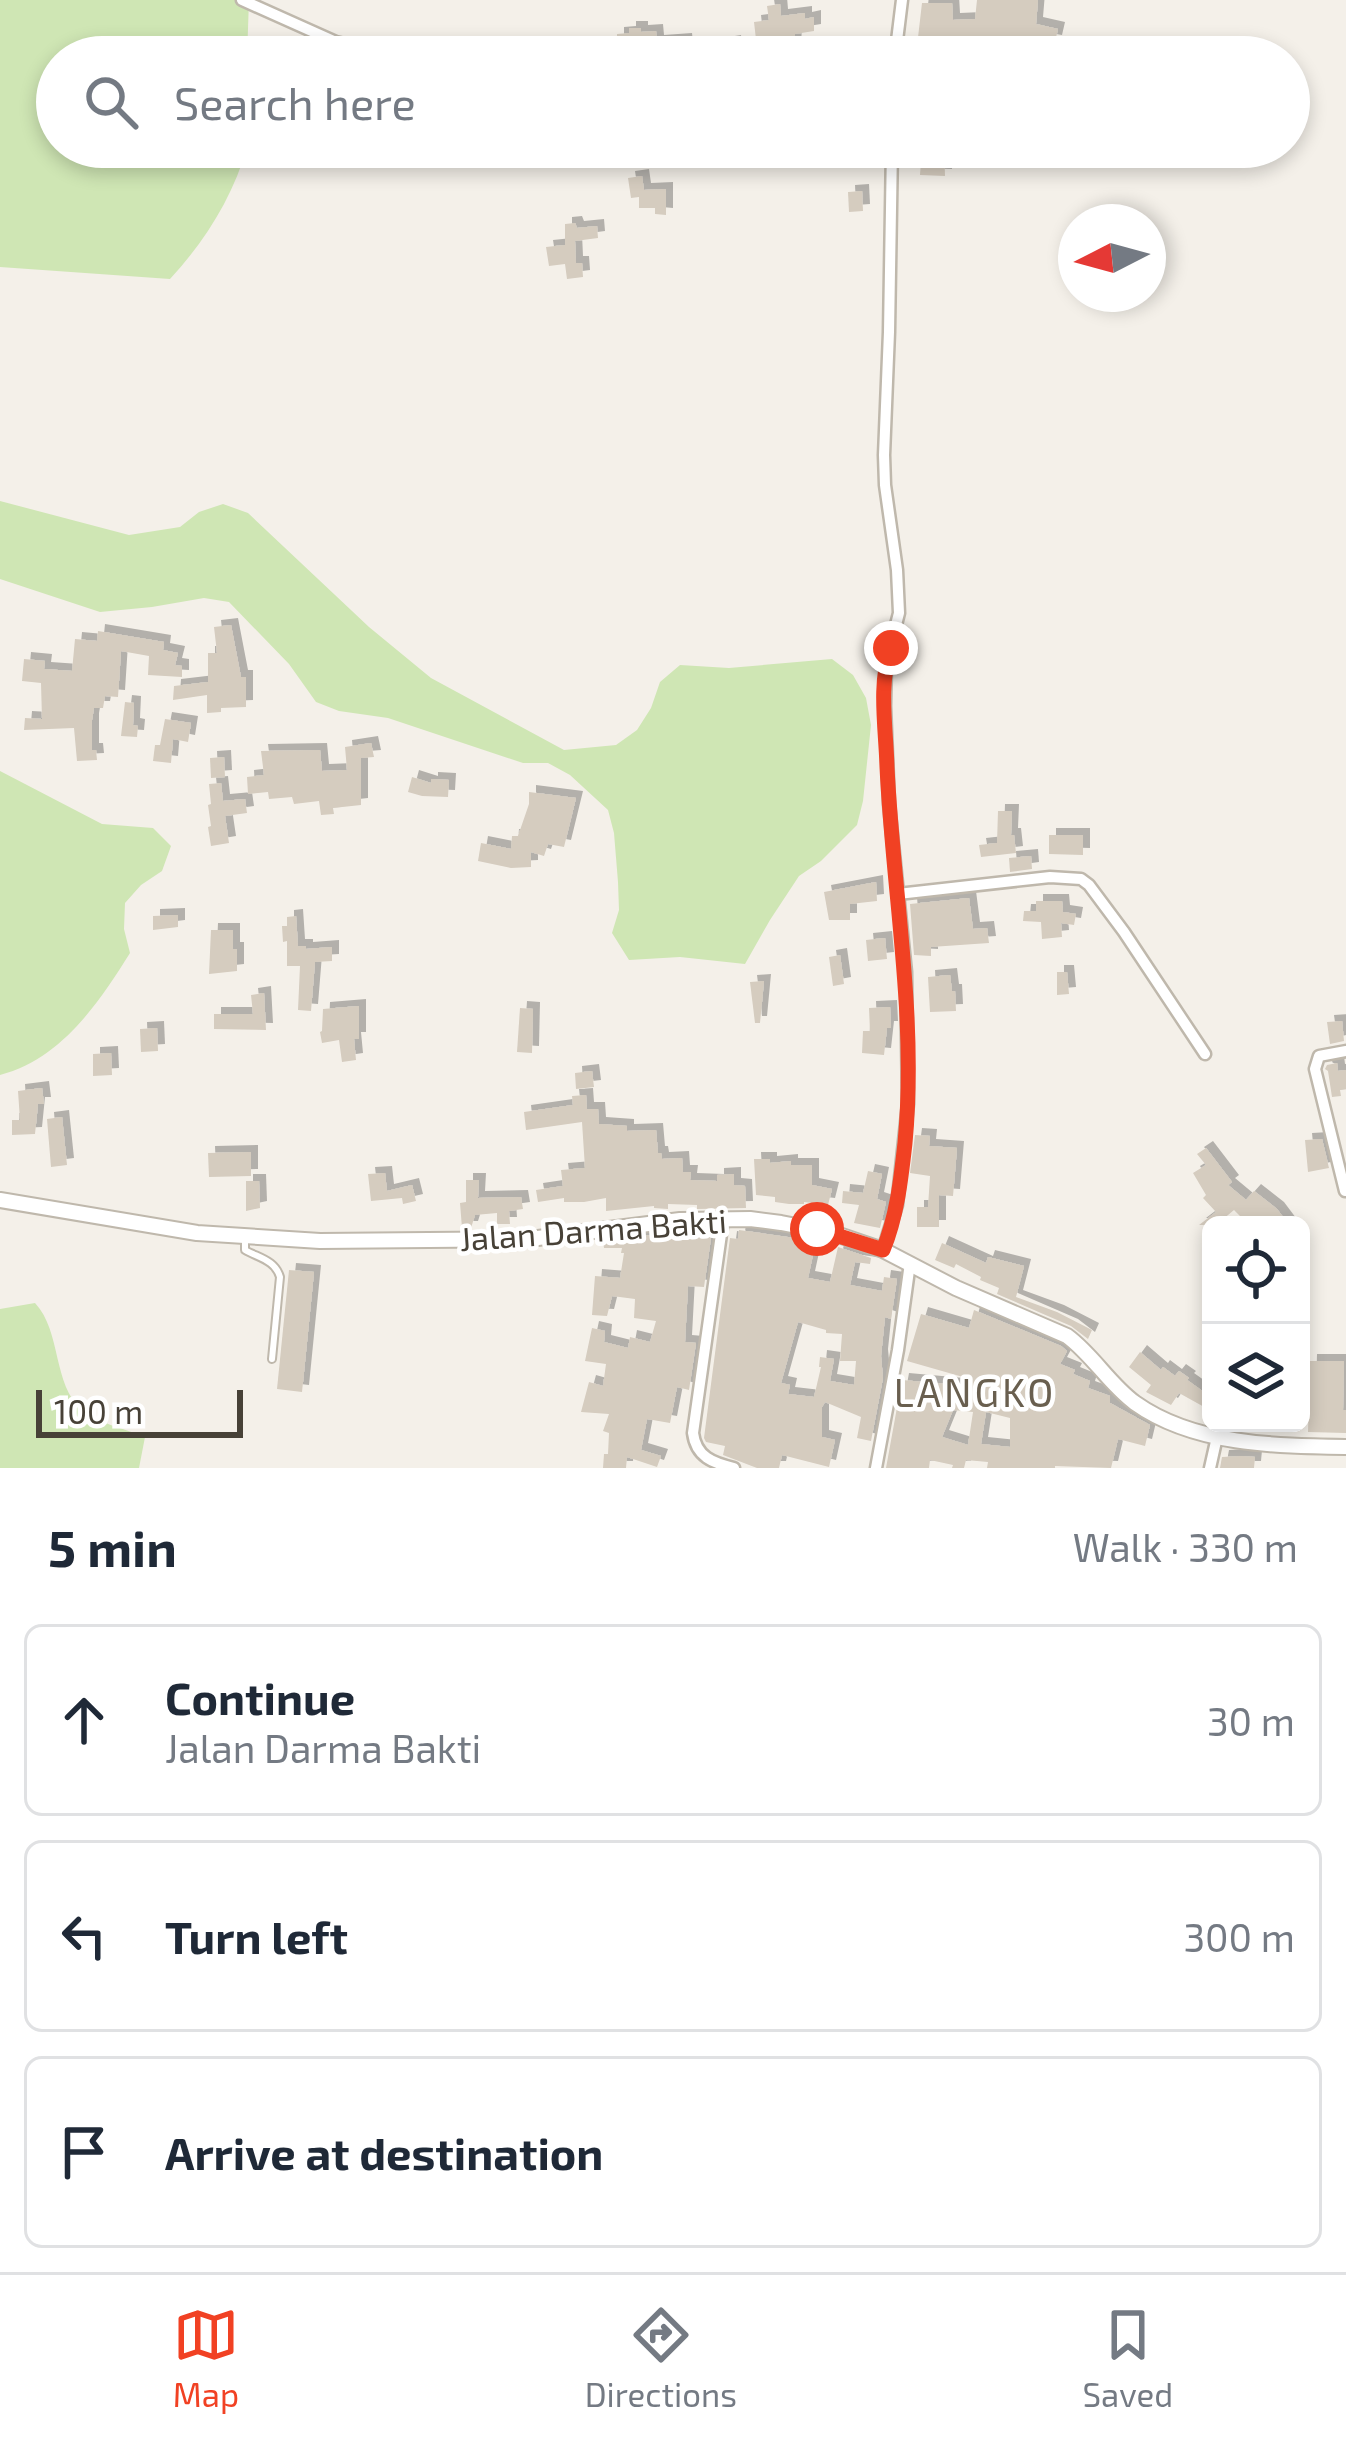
<!DOCTYPE html>
<html lang="en">
<head>
<meta charset="utf-8">
<style>
	:root { --surface:#fff; --page:#f2f2f3; --text:#1f2937; --muted:#747a83; --line:#e0e1e3; --accent:#f14123 }
	body { margin:0; font-family:"Exo 2",sans-serif; background:var(--page); color:var(--text) }
	.controls { position:absolute; right:36px; bottom:36px; display:grid; overflow:hidden; border-radius:18px; box-shadow:0 6px 18px #0003 }
	.controls button { width:108px; height:108px; display:grid; place-items:center; padding:0; border:0; border-bottom:3px solid var(--line); background:var(--surface); color:var(--text); font:60px sans-serif }
	.compass { position:absolute; left:1058px; top:204px; width:108px; height:108px; border-radius:50%; background:var(--surface); box-shadow:0 6px 18px #0003; rotate:264deg }
	.scale { position:absolute; left:36px; bottom:30px; width:207px; box-sizing:border-box; padding-left:12px; border:6px solid #474137; border-top:0; font-size:33px; line-height:42px; white-space:nowrap; color:#474137; -webkit-text-stroke:9px #fff; paint-order:stroke }
	.stop { position:absolute; width:36px; height:36px; margin:-27px; border:9px solid #f14123; border-radius:50%; background:#fff }
	.stop.end { background:#f14123; border-color:#fff; box-shadow:0 3px 12px #0008 }
	.list { margin:0; padding:0; list-style:none }
	h2 { display:flex; justify-content:space-between; align-items:center; height:156px; margin:0; padding:0 48px; font-size:51px }
	h2 small { font-size:39px; font-weight:400; color:var(--muted) }
	.list li { display:grid; grid-template-columns:78px 1fr auto; gap:36px; align-items:center; box-sizing:border-box; height:192px; margin:0 24px 24px; padding:0 24px; border:3px solid var(--line); border-radius:18px }
	.list b { display:block; font-size:45px; white-space:nowrap }
	.list p { margin:0; font-size:39px; white-space:nowrap; color:var(--muted) }
	.list em { font-size:39px; font-style:normal; color:var(--muted) }
	.icon { flex:none; width:66px; height:66px; fill:none; stroke:currentColor; stroke-width:2; stroke-linecap:round; stroke-linejoin:round }
	.map { position:relative; flex:none; width:1346px; height:1468px; overflow:hidden }
	.search { position:absolute; background:var(--surface); box-shadow:0 6px 18px #0003; left:36px; right:36px; top:36px; height:132px; display:flex; align-items:center; gap:30px; box-sizing:border-box; padding:0 42px; border-radius:66px; color:var(--muted); font-size:45px }
	.sheet { height:804px; background:var(--surface) }
	nav { display:flex; justify-content:space-around; align-items:center; box-sizing:border-box; height:168px; border-top:3px solid var(--line); background:var(--surface); font-size:33px; color:var(--muted) }
	nav a { display:grid; justify-items:center; gap:6px }
	nav .on { color:var(--accent) }
	.map>svg:first-child { display:block }
</style>
</head>
<body>
<div class="map">
<svg width="1346" height="1468" viewBox="0 0 1346 1468">
	<defs>
		<filter id="shadow"><feDropShadow dx="7" dy="-7" stdDeviation="0" flood-color="#0004"/></filter>
	</defs>
	<rect width="100%" height="100%" fill="#f4f0e9"/>
	<g fill="#cfe6b4">
		<path d="M0 0H249L247 57H57V147H247C233 197 205 241 170 279L0 267Z"/>
		<path d="M0 501 129 535 180 527 199 512 223 504 248 513 369 627 431 678 564 750 616 745 637 730 651 708 660 682 680 665 729 668 832 659 853 675 866 698 871 725 863 801 857 825 821 861 799 876 770 920 745 964 680 957 629 960 612 933 619 910 618 882 614 833 608 810 570 775 548 763H523L388 718 339 711 316 702 289 664 229 602 204 598 152 607 100 612 0 579Z"/>
		<path d="M0 771 102 824 153 828 171 846 162 871 141 885 125 903 124 929 130 953C98 1004 61 1059 0 1075Z"/>
		<path d="M35 1303C62 1332 52 1384 82 1410 97 1423 126 1429 145 1437L139 1468H0V1309Z"/>
	</g>
	<g fill="#d5ccbf" fill-rule="evenodd" filter="url(#shadow)">
		<path d="M977 0H1038L1036 24 1058 29 1055 42 1026 37 1027 57H946L945 46H917L922 3H952L953 20 975 19Z"/>
		<path d="M780 4 781 16 805 13V19L814 17V31L795 34 794 51 757 48 754 22 769 20 767 6Z"/>
		<path d="M629 28H641V32L656 31 657 42 685 40 686 49 671 51 672 54 641 55 639 42 617 43V34L629 33Z"/>
		<path d="M734 42 736 57H692L691 49Z"/>
		<path d="M922 147H944L945 176 920 175Z"/>
		<path d="M642 176 644 190 666 189V215L655 214V208H639V197L631 198 628 178Z"/>
		<path d="M862 191 863 211 849 212 848 192Z"/>
		<path d="M575 223 577 228 597 226 598 238 575 241 576 263H582L583 277 567 279 565 264 549 266 546 247 565 245V224Z"/>
		<path d="M231 625 241 677H246V707L221 708V712L207 713V695L173 700 174 686 208 682V653H217L214 627Z"/>
		<path d="M98 631 164 642 163 650 178 653 175 665 182 666V677L148 675 149 656 121 651 118 697 105 696 103 708H94L92 720V750H96L97 760 77 761 74 728 24 730 25 718 42 719 41 683 22 681 24 659 45 661 44 669 72 671 75 639 97 641Z"/>
		<path d="M125 702 134 703 133 725 138 726 137 737 121 736Z"/>
		<path d="M165 719 191 723 188 742 173 739 171 763 153 761 155 745H160Z"/>
		<path d="M371 743 374 757 361 758V805L333 808 334 814 321 815 319 801 294 804 292 797 269 799 268 792 248 794 247 777 264 775 261 751 320 750 322 771 347 770 345 747Z"/>
		<path d="M224 757 225 777 211 778 210 758Z"/>
		<path d="M412 777 431 783V779L449 780 448 797 422 796 408 792Z"/>
		<path d="M221 783 223 801 245 799 247 813 225 816 229 843 211 846 208 827 211 826 208 805 211 804 209 784Z"/>
		<path d="M529 792 576 798 564 847 548 844 544 856 531 852V867L511 868 478 861 481 843 511 849 512 836H518L529 804Z"/>
		<path d="M998 811H1012L1011 835H1014L1016 853 981 857 979 845 997 843Z"/>
		<path d="M1049 835H1083V855L1049 854Z"/>
		<path d="M1031 856 1032 869 1010 872 1009 858Z"/>
		<path d="M876 882 877 901 850 904V920H829L824 892Z"/>
		<path d="M969 898 973 929 987 928 989 943 931 947V956L914 955 910 904Z"/>
		<path d="M1036 901H1062L1063 912 1076 914 1074 925 1061 923 1062 937 1042 939 1041 922 1023 921 1024 911H1036Z"/>
		<path d="M178 915V927L153 930V916Z"/>
		<path d="M296 916 298 946H306V949L332 947V961L315 962 311 1011 298 1010 300 966H287V941L283 942 282 926H287V917Z"/>
		<path d="M211 930H233V949H237V971L209 974Z"/>
		<path d="M885 938 887 959 868 961 866 940Z"/>
		<path d="M840 955 844 984 833 986 829 957Z"/>
		<path d="M1057 972H1067L1069 994 1057 995Z"/>
		<path d="M950 975 952 991H955L956 1011 930 1012 928 977Z"/>
		<path d="M764 981 760 1023H755L750 982Z"/>
		<path d="M264 993 266 1030 214 1029V1014H253L251 995Z"/>
		<path d="M359 1006V1039H354L356 1060 342 1062 339 1040 322 1043 320 1032 322 1031 323 1009Z"/>
		<path d="M890 1007 891 1028H887L884 1055 862 1053 863 1031H870L869 1008Z"/>
		<path d="M520 1008 533 1009 532 1053 517 1052Z"/>
		<path d="M1342 1021 1344 1041 1330 1044 1327 1022Z"/>
		<path d="M157 1028 158 1051 141 1052 140 1029Z"/>
		<path d="M111 1053 112 1075 93 1076V1054Z"/>
		<path d="M1337 1063 1338 1071 1346 1070V1089L1340 1090 1341 1096 1332 1097 1328 1071 1325 1069 1327 1065Z"/>
		<path d="M592 1071 594 1087 576 1089 575 1073Z"/>
		<path d="M42 1088 44 1104H38L35 1134 12 1135V1120H20L18 1091Z"/>
		<path d="M586 1095 587 1109H598L599 1124 627 1126V1131L656 1130 658 1153H661L662 1159 682 1158 683 1172H691L690 1180 717 1181V1175L734 1174V1185L745 1186 746 1208 697 1209V1205L668 1204V1209L654 1208V1206L606 1211V1198L584 1202H564V1198L538 1202 536 1190 563 1186 561 1170 585 1168 582 1122 526 1130 524 1112 573 1105 572 1096Z"/>
		<path d="M62 1117 67 1165 51 1167 47 1119Z"/>
		<path d="M915 1135 930 1136 929 1146 957 1148 953 1196 939 1195V1227H917V1207H928L930 1176 910 1173Z"/>
		<path d="M1322 1139 1329 1168 1308 1172 1305 1140Z"/>
		<path d="M1206 1148 1232 1182 1228 1185 1246 1200 1254 1191 1277 1209 1289 1225H1249L1234 1210 1216 1225H1199L1216 1212 1203 1198 1206 1195 1193 1173 1206 1165 1197 1154Z"/>
		<path d="M251 1152V1176L209 1177 208 1153Z"/>
		<path d="M754 1159H770V1163L791 1161V1165H812V1185L832 1189 828 1205 804 1202V1204H789L775 1202V1197L756 1195Z"/>
		<path d="M868 1171 882 1174 877 1199 886 1202 880 1228 854 1223 859 1205 842 1203 843 1191 863 1193Z"/>
		<path d="M385 1173 387 1191 412 1185 416 1201 403 1204 402 1198 371 1201 368 1174Z"/>
		<path d="M466 1180H479L478 1198 521 1197 523 1209 509 1211 510 1224H497V1213L475 1215 471 1228H462L460 1203 466 1202Z"/>
		<path d="M246 1181H259L260 1208 246 1211Z"/>
		<path d="M739 1230 816 1241 808 1278 830 1282 838 1247 871 1258 870 1264 855 1262 850 1285 882 1291 884 1277 897 1279 891 1319 885 1317 881 1356 883 1378 871 1441 857 1438 861 1417 825 1402 822 1407V1437L835 1440 829 1467 782 1455 779 1468H757L723 1455 725 1446 706 1442 704 1438 730 1238 738 1239ZM798 1322 826 1330V1333L842 1334 840 1361H856L854 1385 830 1381 834 1359 820 1357 819 1367H821L814 1397 788 1394 790 1385 781 1383Z"/>
		<path d="M687 1231H712L704 1287 688 1286 685 1342 696 1343 689 1390 677 1387 670 1423 647 1419 641 1450 661 1456 657 1467 627 1457 626 1468H603L604 1454H608L609 1433 603 1431 609 1414 581 1412 589 1382 603 1386 606 1364 585 1361 592 1328 605 1331 604 1342 628 1348 630 1337 650 1342 656 1321 634 1318 635 1299 612 1296 607 1316 592 1315 595 1276 620 1278 624 1253H621L622 1248H604L603 1241 666 1233 687 1235Z"/>
		<path d="M942 1243 986 1263 988 1257 1024 1266 1016 1297 1057 1312 1092 1330 1088 1339 1071 1326 997 1294 999 1288 980 1280 981 1277 956 1264 954 1268 935 1260Z"/>
		<path d="M289 1270 314 1272 302 1392 277 1389Z"/>
		<path d="M974 1310 1061 1346 1067 1351 1060 1364 1075 1370 1073 1374 1090 1381 1088 1388 1110 1396V1403L1150 1425 1145 1446 1118 1439 1111 1468 1055 1466V1468H987L988 1462 966 1460 964 1468H952L953 1465 930 1460 929 1468H886L902 1380 968 1386 970 1379 907 1361 921 1314 969 1328ZM953 1410 973 1412 968 1445 942 1437ZM986 1412 1010 1418V1447L981 1444Z"/>
		<path d="M1140 1352 1161 1370 1163 1367 1175 1376 1179 1371 1189 1378 1187 1380 1208 1395 1206 1408 1179 1393 1171 1405 1146 1392 1151 1385 1129 1367Z"/>
		<path d="M1310 1361H1344L1343 1410H1346V1433L1308 1432Z"/>
		<path d="M1242 1456 1255 1457 1254 1468H1220L1222 1457Z"/>
	</g>
	<g fill="none" stroke-linecap="round" stroke-linejoin="round">
		<g stroke="#bfb8ac" stroke-width="10">
			<path id="service" d="M245 1239V1250C259 1258 275 1260 280 1277L272 1359"/>
		</g>
		<g stroke="#bfb8ac" stroke-width="15">
			<g id="minor">
				<path d="M242 0 336 42 357 47 519 57"/>
				<path d="M895 57 902 0"/>
				<path d="M898 894 1050 877 1081 879 1089 885 1124 932 1205 1054"/>
				<path d="M1345 1191 1315 1069 1319 1056 1346 1051"/>
				<path d="M723 1220 693 1433C696 1457 713 1463 734 1468"/>
				<path d="M883 1250 897 1205 908 1104 906 972 889 804 885 706 886 664 899 613 897 570 885 485 884 455 889 332 892 147"/>
				<path d="M876 1468 898 1350 910 1263"/>
				<path d="M1210 1468 1217 1437"/>
			</g>
		</g>
		<g stroke="#bfb8ac" stroke-width="18">
			<path id="tertiary" d="M0 1200 197 1233 320 1241 530 1239 680 1220 750 1219 781 1223 833 1233 883 1250 956 1288 1067 1336C1093 1355 1109 1384 1135 1403 1194 1445 1276 1446 1346 1447"/>
		</g>
		<use href="#service" stroke="#fff" stroke-width="6"/>
		<use href="#minor" stroke="#fff" stroke-width="10"/>
		<use href="#tertiary" stroke="#fff" stroke-width="14"/>
	</g>
	<g fill="none" stroke-linecap="round" stroke-linejoin="round">
		<path stroke="#f14123" stroke-width="15" d="M817 1229 883 1250C897 1216 901 1179 905 1143 917 1016 893 893 887 767 886 729 878 684 891 648"/>
	</g>
	<g text-anchor="middle" stroke-width="9" stroke-linejoin="round" paint-order="stroke">
		<g font-size="33" fill="#474137" stroke="#fff">
			<text transform="translate(593 1230) rotate(-4)" y="12">Jalan Darma Bakti</text>
		</g>
		<g font-size="39" letter-spacing="3" fill="#695f4f" stroke="#fff">
			<text x="975" y="1407">LANGKO</text>
		</g>
	</g>
</svg>
<div class="controls">
<button><svg class="icon" aria-label="locate" viewBox="0 0 24 24"><circle cx="12" cy="12" r="6"/><path d="M12 2v4M12 18v4M2 12h4M18 12h4"/></svg></button>
<button><svg class="icon" aria-label="layers" viewBox="0 0 24 24"><path d="M12 4l9 5-9 5-9-5zM3 14l9 5 9-5"/></svg></button>
</div>
<svg class="compass" viewBox="-18 -18 36 36"><path d="M0-13l5 13h-10z" fill="#e53935"/><path d="M0 13l5-13h-10z" fill="#747a83"/></svg>
<div class="scale">100 m</div>
<div class="stop" style="left:817px;top:1229px"></div>
<div class="stop end" style="left:891px;top:648px"></div>
<div class="search"><svg class="icon" aria-label="search" viewBox="0 0 24 24"><circle cx="10" cy="10" r="6"/><path d="M15 15l6 6"/></svg>Search here</div>
</div>
<section class="sheet">
<h2>5 min<small>Walk · 330 m</small></h2>
<ul class="list">
<li><svg class="icon" aria-label="ahead" viewBox="0 0 24 24"><path d="M12 20V5M6 11l6-6 6 6"/></svg><div><b>Continue</b><p>Jalan Darma Bakti</p></div><em>30 m</em></li>
<li><svg class="icon" aria-label="left" viewBox="0 0 24 24"><path d="M17 20v-9H6M10 6l-5 5 5 5"/></svg><div><b>Turn left</b></div><em>300 m</em></li>
<li><svg class="icon" aria-label="arrive" viewBox="0 0 24 24"><path d="M6 21V4h12l-3 4 3 4H6"/></svg><div><b>Arrive at destination</b></div></li>
</ul>
</section>
<nav>
<a class="on"><svg class="icon" aria-label="map" viewBox="0 0 24 24"><path d="M3 6l6-2 6 2 6-2v14l-6 2-6-2-6 2zM9 4v14M15 6v14"/></svg>Map</a>
<a><svg class="icon" aria-label="directions" viewBox="0 0 24 24"><path d="M12 3l9 9-9 9-9-9zM9 14v-3h6M13 9l2 2-2 2"/></svg>Directions</a>
<a><svg class="icon" aria-label="saved" viewBox="0 0 24 24"><path d="M7 4h10v16l-5-4-5 4z"/></svg>Saved</a>
</nav>
</body>
</html>
